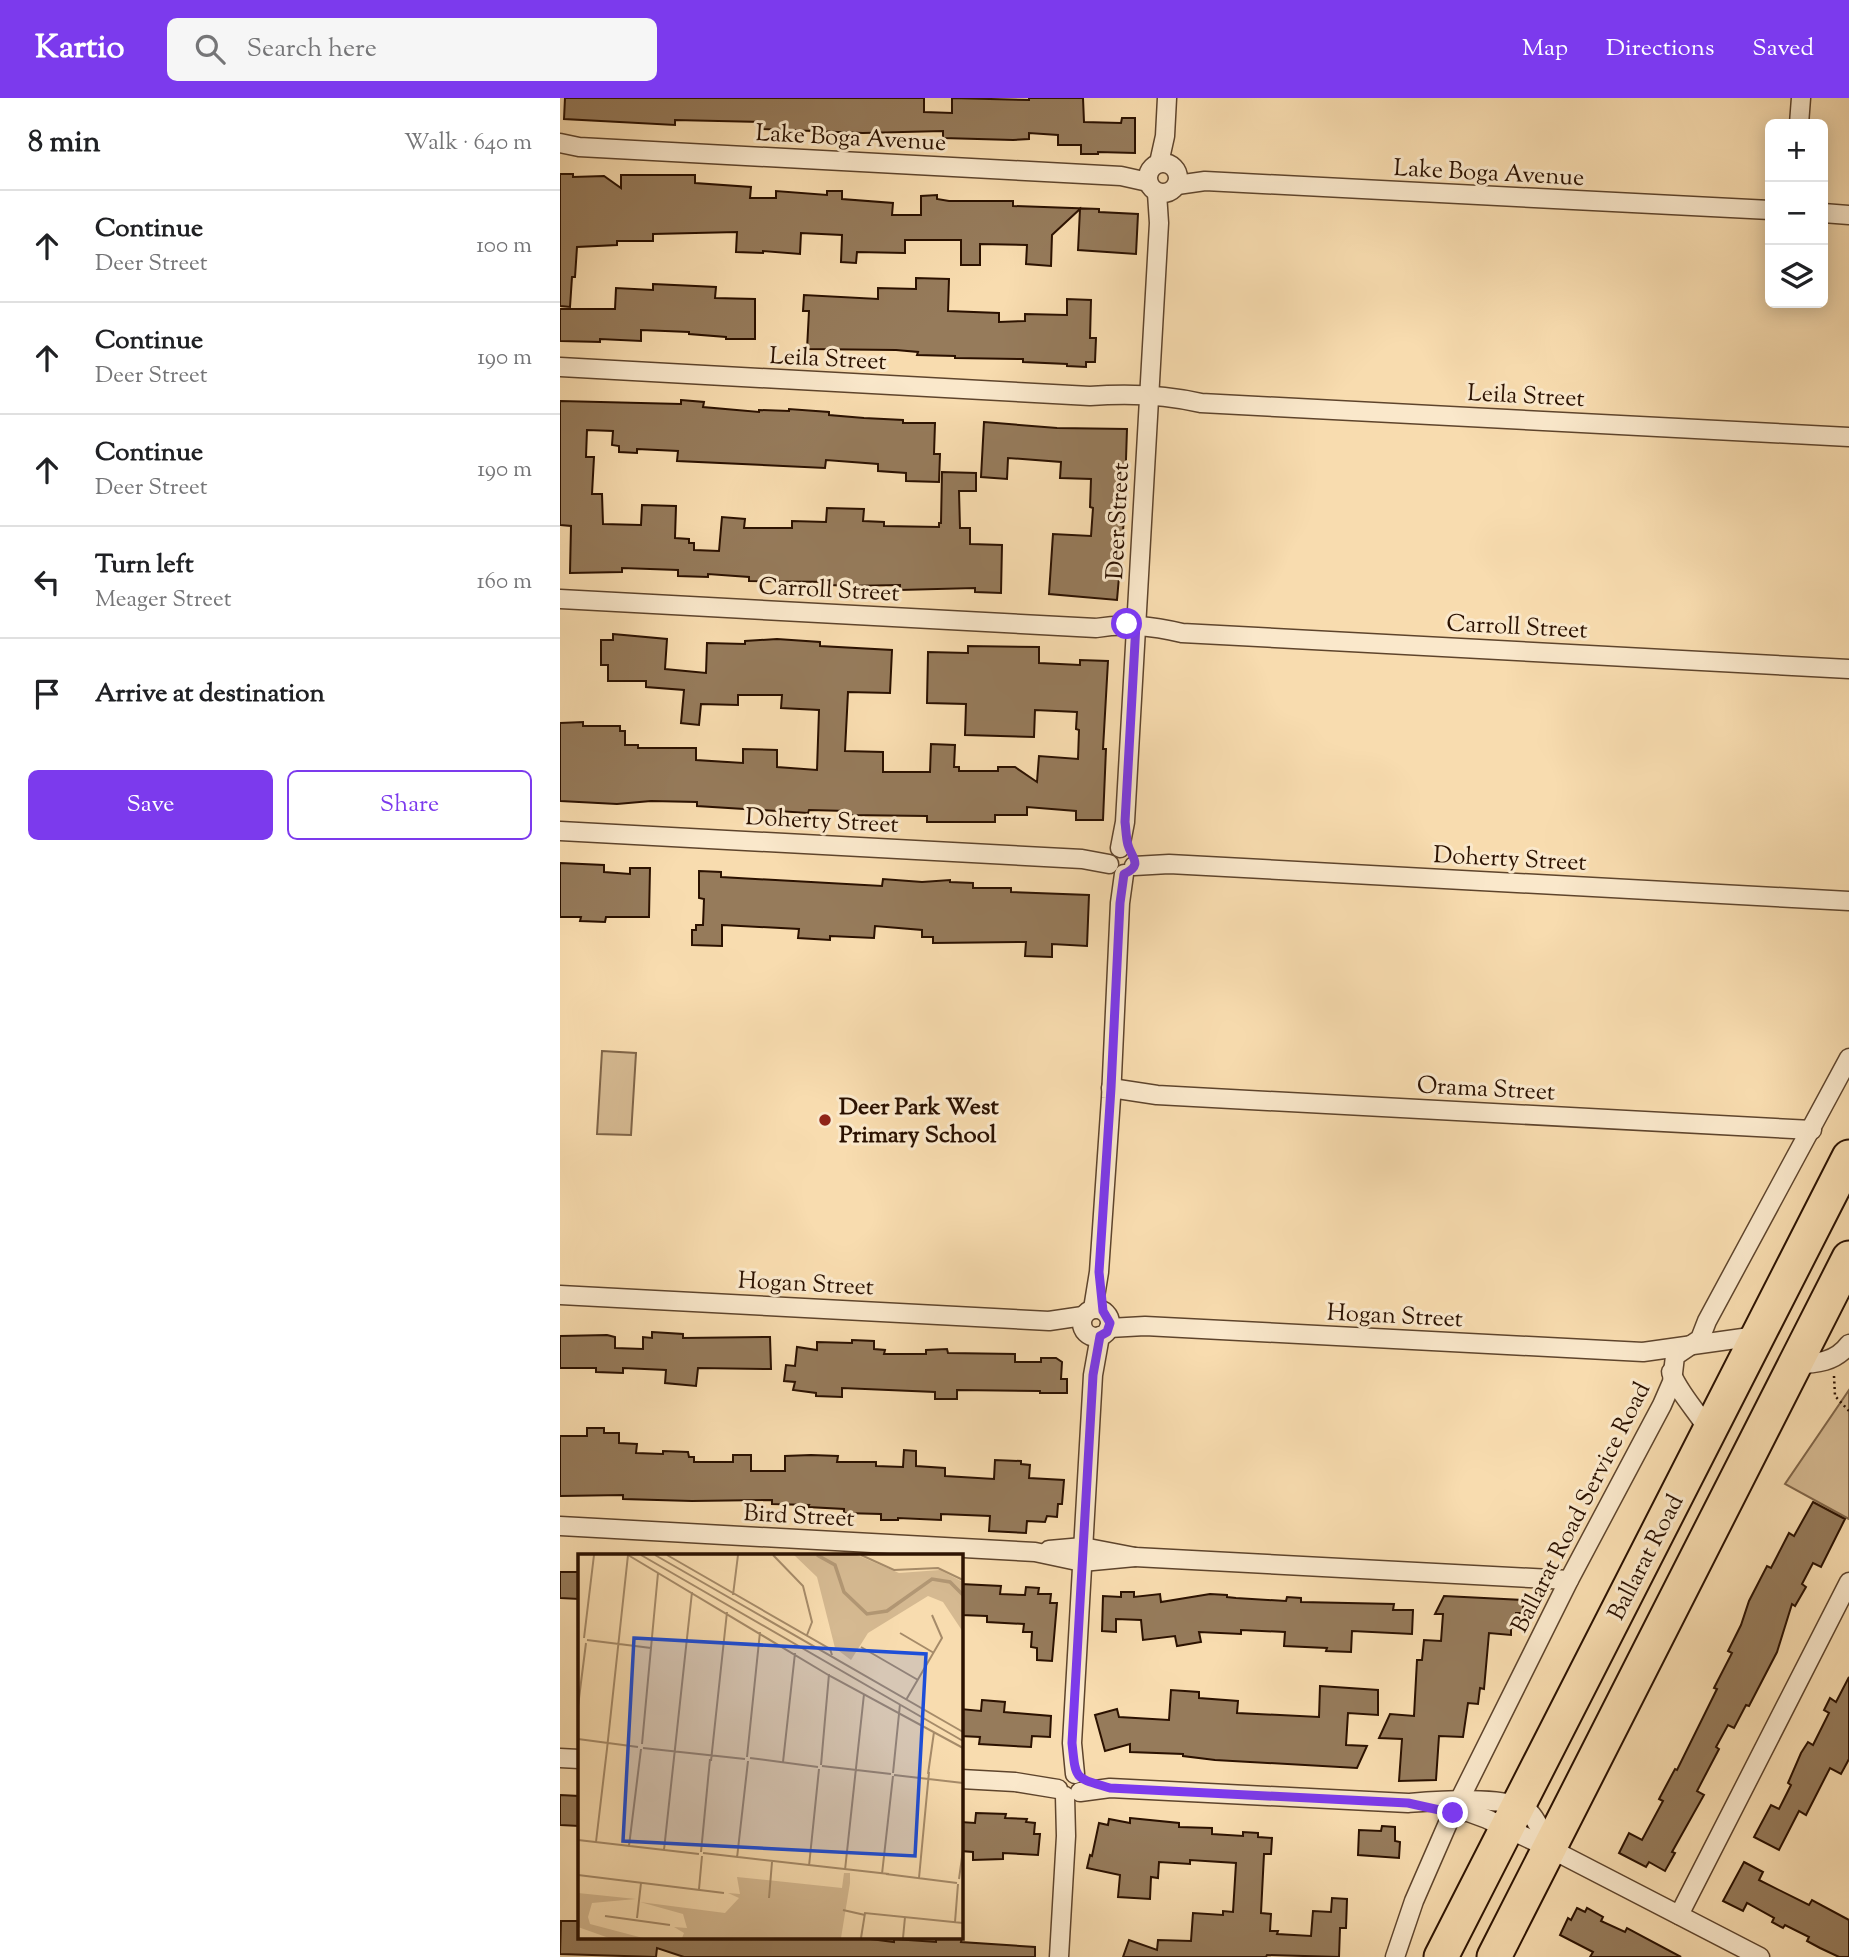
<!DOCTYPE html>
<html lang="en">
<head>
<meta charset="utf-8">
<style>
	:root { --surface:#fff; --page:#f6f6f6; --text:#202124; --muted:#757577; --line:#e0e0e0; --accent:#7c3aed }
	body { margin:0; font-family:"Sorts Mill Goudy",serif; background:var(--page); color:var(--text) }
	.controls { position:absolute; right:21px; top:21px; display:grid; overflow:hidden; border-radius:10px; box-shadow:0 4px 18px #0003 }
	.controls button { width:63px; height:63px; display:grid; place-items:center; padding:0; border:0; border-bottom:2px solid var(--line); background:var(--surface); color:var(--text); font:35px sans-serif }
	.stop { position:absolute; width:21px; height:21px; margin:-16px; border:5px solid #7c3aed; border-radius:50%; background:#fff }
	.stop.end { background:#7c3aed; border-color:#fff; box-shadow:0 2px 7px #0008 }
	.list { margin:0; padding:0; list-style:none }
	h2 { display:flex; justify-content:space-between; align-items:center; height:91px; margin:0; padding:0 28px; font-size:30px }
	h2 small { font-size:23px; font-weight:400; color:var(--muted) }
	.list li { display:grid; grid-template-columns:46px 1fr auto; gap:21px; align-items:center; box-sizing:border-box; height:112px; padding:0 28px; border-top:2px solid var(--line) }
	.list b { display:block; font-size:26px; white-space:nowrap }
	.list p { margin:0; font-size:23px; white-space:nowrap; color:var(--muted) }
	.list em { font-size:23px; font-style:normal; color:var(--muted) }
	.actions { display:flex; gap:14px; padding:21px 28px }
	.actions a { flex:1; padding:16px 0; border:2px solid var(--accent); border-radius:10px; text-align:center; font-size:24px; color:var(--accent) }
	.actions .main { background:var(--accent); color:#fff }
	.icon { flex:none; width:38px; height:38px; fill:none; stroke:currentColor; stroke-width:2; stroke-linecap:round; stroke-linejoin:round }
	.map { position:relative; flex:none; width:1289px; height:1859px; overflow:hidden }
	header { display:flex; align-items:center; gap:42px; box-sizing:border-box; height:98px; padding:0 35px; background:var(--accent); color:#fff }
	header strong { font-size:33px }
	nav { display:flex; gap:38px; margin-inline-start:auto; font-size:24px }
	.search { width:490px; height:63px; background:var(--page); display:flex; align-items:center; gap:18px; box-sizing:border-box; padding:0 24px; border-radius:10px; color:var(--muted); font-size:26px }
	main { display:flex }
	aside { flex:1; background:var(--surface) }
	.map>svg:first-child { display:block }
</style>
</head>
<body>
<header>
<strong>Kartio</strong>
<div class="search"><svg class="icon" aria-label="search" viewBox="0 0 24 24"><circle cx="10" cy="10" r="6"/><path d="M15 15l6 6"/></svg>Search here</div>
<nav><a>Map</a><a>Directions</a><a>Saved</a></nav>
</header>
<main>
<aside>
<h2>8 min<small>Walk · 640 m</small></h2>
<ul class="list">
<li><svg class="icon" aria-label="ahead" viewBox="0 0 24 24"><path d="M12 20V5M6 11l6-6 6 6"/></svg><div><b>Continue</b><p>Deer Street</p></div><em>100 m</em></li>
<li><svg class="icon" aria-label="ahead" viewBox="0 0 24 24"><path d="M12 20V5M6 11l6-6 6 6"/></svg><div><b>Continue</b><p>Deer Street</p></div><em>190 m</em></li>
<li><svg class="icon" aria-label="ahead" viewBox="0 0 24 24"><path d="M12 20V5M6 11l6-6 6 6"/></svg><div><b>Continue</b><p>Deer Street</p></div><em>190 m</em></li>
<li><svg class="icon" aria-label="left" viewBox="0 0 24 24"><path d="M17 20v-9H6M10 6l-5 5 5 5"/></svg><div><b>Turn left</b><p>Meager Street</p></div><em>160 m</em></li>
<li><svg class="icon" aria-label="arrive" viewBox="0 0 24 24"><path d="M6 21V4h12l-3 4 3 4H6"/></svg><div><b>Arrive at destination</b></div></li>
</ul>
<div class="actions"><a class="main">Save</a><a>Share</a></div>
</aside>
<div class="map">
<svg width="1289" height="1859" viewBox="0 0 1289 1859">
	<rect width="100%" height="100%" fill="#f8dcaf"/>
	<filter id="stains"><feTurbulence type="fractalNoise" baseFrequency=".00286" numOctaves="4"/><feColorMatrix values="0 0 0 0 .2 0 0 0 0 .09 0 0 0 0 .02 0 0 0 .5 -.17"/></filter>
	<radialGradient id="worn" r=".72"><stop offset=".6" stop-color="#630" stop-opacity="0"/><stop offset="1" stop-color="#630" stop-opacity=".3"/></radialGradient>
	<g fill="#d5b991" stroke="#806548" stroke-width="2">
		<path d="M42 953 76 955 71 1037 37 1036Z"/>
		<path d="M1289 1292V1421L1225 1386Z"/>
	</g>
	<g fill="#967b5b" stroke="#2b1100" stroke-width="2">
		<path d="M5 0H364V14L392 15V0L469 2V0H523L524 24 561 25 562 20H575V55L538 54V56H521V47H498V37L469 35V41L453 42 383 40V33L303 35 202 31V24L115 22V27L4 21Z"/>
		<path d="M0 76H13V79L44 78 61 90V77H135V85L191 89 190 100H216V93L267 97V93H282V101L333 105 332 117H361V98L377 97V101L389 103H453V108L539 111V114L578 116 576 156 518 152 520 111 492 137 491 168 466 166 467 147 420 146V167H401V142H345V155L297 154 296 165 281 164 282 137 241 135 240 156 203 153V155L176 154 177 134 93 136V143H57V147L17 149 15 179H12L10 209 0 208Z"/>
		<path d="M356 180 389 181 388 213 439 215V224L465 223V216L507 217V201L531 202 530 240H536L535 264H526V269L507 268V266L463 264V261L395 260V258L357 257 358 254 336 252 247 251 249 213H243L244 197 318 201V190L356 191Z"/>
		<path d="M93 186 156 189 155 200 195 201V241H166V239L129 236V234L81 232V243L40 241V244L0 243V211H55L56 190 93 192Z"/>
		<path d="M121 302 144 304 143 309 199 314V312L229 313V311L269 314V317L304 320 343 322V325H375L374 356H380L379 384 346 383V375L318 373V366L266 362 265 370 117 363 118 353 77 351V355L59 354V348L52 347 53 333 27 332 26 359H34L32 396H42L43 426 81 427 82 407 116 408 115 440 129 441V445H134V452L159 453 162 419 185 421 184 430H232V423L266 424 267 410 304 411 303 423 324 424V428L379 429V425H381L382 374 416 375V393H399L400 430H410V446L442 447 441 495 415 494V490L340 492V487L289 488 271 487V484L189 483V479L148 476V479L118 478V472L62 470V474L10 475 11 428 0 427V303L121 306Z"/>
		<path d="M424 324 497 330 567 331 564 421 557 502 489 496 493 436 531 438 533 410 530 409 531 381 500 380 501 364 448 360 447 381 421 379Z"/>
		<path d="M53 536 107 541 105 571 146 575 147 545 185 546V543L217 541 260 544V548L332 552 330 595 288 594 285 653 323 654V674H370L371 646 395 647 394 669H399V673H438V669H455L477 684 479 658 518 661 519 632 516 631 517 614 475 612 474 639 405 637 406 606 367 605 368 554 408 555V548L479 549V565L520 567V562L548 563 543 651H546L543 722H516V713L467 709V717H435V724H367V718L287 717V713L249 712 248 715 137 708V704L91 703 57 706 0 703V625L23 624V628H60V633H65V647H78V650H136V662L183 665V651L217 652V669L257 672 259 612 221 610 222 597H178V607L141 606 139 627 121 625 124 592 86 589V583H48V567H41V542H53Z"/>
		<path d="M0 765 44 767V774L70 776V770H90L89 819H46L45 824 20 823 21 819H0Z"/>
		<path d="M139 773 161 774V779L322 788 323 781 362 784 390 782V784L413 785V790H451V794L529 797 527 848 492 846V859L465 858 466 844 373 845V839H362V832L315 828 314 840 270 838V842L238 840 239 831 162 827V848L132 847V832H136V827H143L144 801 139 800Z"/>
		<path d="M92 1234 123 1236V1240L210 1239 211 1271 138 1270 136 1288 105 1285 106 1272 63 1270V1275L36 1274V1270H0V1238L47 1237 55 1239V1250L83 1251V1239L92 1240Z"/>
		<path d="M292 1242 314 1243V1251L325 1252 324 1256H366V1252L387 1251 388 1255 455 1256V1264H481V1260H496L502 1264 501 1281H507V1295H480V1293L397 1292V1301H375V1294L282 1290V1299L256 1298V1295L233 1292 235 1284 224 1283 226 1267 235 1268 237 1249 257 1252V1244L292 1245Z"/>
		<path d="M27 1330H44V1335H59V1345L77 1346 76 1355 103 1356V1353L128 1354 129 1359H134V1364H173V1357H191V1373H225V1358L251 1357 278 1358 277 1364H316V1368L343 1369 344 1352 356 1353V1368L385 1370V1378L434 1381 435 1362 461 1363V1366L470 1367 469 1380 504 1382 502 1406H498L497 1419 487 1418 485 1424 467 1423 466 1435 429 1433 430 1418 381 1416V1422L338 1420V1422H321V1416L284 1415V1411L248 1409 249 1407 212 1406V1402L132 1403 63 1401V1397L0 1398V1338H27Z"/>
		<path d="M1253 1404 1285 1421 1261 1469 1253 1465 1242 1486 1246 1489 1235 1508 1232 1506 1217 1554 1189 1608 1186 1607 1174 1630 1168 1627 1156 1649 1159 1651 1137 1693 1144 1697 1112 1754 1115 1755 1105 1773 1089 1764 1086 1769 1059 1755 1069 1735 1082 1742 1103 1703 1099 1701 1115 1671 1117 1672 1157 1591 1154 1590 1172 1555 1168 1553 1181 1527 1189 1503 1207 1468 1211 1470 1229 1435 1234 1438Z"/>
		<path d="M0 1474H19V1501L0 1500Z"/>
		<path d="M401 1486 441 1488 440 1496 465 1497 466 1489 479 1490 478 1496H491L490 1505H497L492 1563 477 1562V1550L471 1549 472 1534H463L464 1526 427 1524V1518L401 1517Z"/>
		<path d="M561 1494H574V1499L600 1496 601 1504 650 1496 667 1497V1499L676 1500 726 1503 727 1499 741 1500V1504L834 1506 833 1512H853L852 1536 792 1533 791 1554 766 1553 767 1550 724 1548 725 1534 681 1532V1536L639 1534 641 1544 617 1548 615 1538 583 1542 581 1522 556 1521V1534L542 1533 543 1498 561 1499Z"/>
		<path d="M884 1498 963 1502V1515H956L955 1530H951V1537L929 1535 924 1591 920 1590 918 1606 908 1605 903 1639 879 1638 876 1682 839 1683 842 1641 819 1640 830 1616 854 1618 857 1562H862L864 1542 881 1543 883 1516H875Z"/>
		<path d="M1289 1579V1661L1281 1676 1270 1670 1246 1717 1239 1713 1219 1752 1194 1739 1211 1707 1219 1711 1231 1687 1228 1685 1241 1655 1248 1644 1253 1647 1269 1615 1264 1612 1270 1600 1276 1604Z"/>
		<path d="M760 1588 818 1592V1617L788 1615 786 1647 807 1648 797 1670 655 1662 623 1658V1656L570 1654V1646L545 1653 535 1617 557 1611 559 1619 609 1622 611 1592 639 1594V1600L678 1603 677 1615 759 1619Z"/>
		<path d="M422 1602 445 1604 444 1614 491 1618 490 1639 472 1638 471 1649 419 1646 420 1639 401 1638V1611L421 1613Z"/>
		<path d="M0 1697 19 1698V1728L0 1727Z"/>
		<path d="M416 1715 446 1716 445 1720 467 1721 466 1724 475 1725 474 1736H480L478 1757 443 1755V1761L413 1762V1754L401 1753V1724L415 1725Z"/>
		<path d="M570 1720 619 1725V1729L652 1730V1736L683 1738V1734L698 1735V1739L712 1740 711 1756H704L701 1815 711 1816 710 1833H718L717 1836 751 1838 753 1813 771 1814 772 1800 787 1801 786 1830H780L779 1859 707 1857 706 1859H563L569 1842 597 1852 598 1842 631 1843 633 1815 663 1817V1813L673 1814 676 1765 630 1762V1766L599 1764 598 1780 591 1779 590 1801 558 1799 560 1777 527 1770 530 1757 532 1758 539 1725 548 1727 549 1721 570 1725Z"/>
		<path d="M822 1728 835 1729V1743L840 1744 839 1760 798 1757 799 1732 821 1733Z"/>
		<path d="M1184 1764 1203 1774 1199 1782 1249 1807 1252 1802 1289 1822V1859H1279L1260 1850 1247 1843 1249 1839 1225 1827 1223 1830 1212 1824 1214 1820 1187 1805 1183 1813 1163 1803Z"/>
		<path d="M1017 1810 1025 1814 1027 1810 1043 1819 1041 1823 1065 1834 1067 1830 1121 1859H1030L1033 1854 1000 1837 1008 1820 1011 1822Z"/>
		<path d="M1 1823H19V1840H303L334 1844V1841L376 1844V1840H402L401 1844 475 1849V1859H124L97 1850 96 1859 0 1856Z"/>
	</g>
	<g fill="none" stroke-linecap="round" stroke-linejoin="round">
		<g stroke="#5e442c" stroke-width="21">
			<g id="street">
				<path d="M1239 26 1241 0"/>
				<path d="M0 45 19 49 561 78 588 84"/>
				<circle cx="603" cy="80" r="15"/>
				<path d="M599 65 605 38 607 0"/>
				<path d="M617 87 645 83 1210 112"/>
				<path d="M1263 115 1289 117"/>
				<path d="M0 269 530 298C569 295 603 296 641 305L1289 339"/>
				<path d="M0 501 536 530C566 525 592 528 622 535L1289 571"/>
				<path d="M0 733 522 761 549 766"/>
				<path d="M560 750 565 724 599 125 597 95"/>
				<path d="M574 768 609 766 1289 803"/>
				<path d="M551 990 597 997 1252 1032"/>
				<path d="M0 1197 489 1223 523 1218"/>
				<circle cx="536" cy="1225" r="14"/>
				<path d="M533 1211 539 1174 551 1000 560 805 564 776"/>
				<path d="M549 1230 585 1228 1083 1254 1197 1238"/>
				<path d="M1235 1266C1256 1266 1276 1264 1289 1246"/>
				<path d="M1111 1274C1118 1294 1137 1313 1149 1333"/>
				<path d="M0 1428 475 1454 522 1464 575 1459"/>
				<path d="M489 1452 523 1449 575 1459 1009 1482"/>
				<path d="M0 1660 19 1661"/>
				<path d="M515 1676 512 1645 533 1277 540 1238"/>
				<path d="M401 1681 455 1684 498 1691"/>
				<path d="M520 1694 550 1690 848 1705C874 1703 947 1697 967 1712 978 1721 983 1739 989 1750"/>
				<path d="M888 1714H908L927 1721 989 1750 1200 1859"/>
				<path d="M1119 1817 1289 1484"/>
				<path d="M499 1859 506 1738 505 1698"/>
				<path d="M835 1859 854 1803 888 1725 1009 1482 1102 1307 1112 1284 1115 1258 1140 1241 1147 1223 1289 960"/>
			</g>
		</g>
		<g stroke="#2b1100" stroke-width="37">
			<g id="highway">
				<path d="M881 1859 1289 1059"/>
				<path d="M934 1859 1289 1160"/>
			</g>
		</g>
		<path stroke="#2b1100" stroke-width="2.5" stroke-dasharray="2 3.5" stroke-linecap="butt" d="M1274 1278 1275 1298 1289 1313"/>
		<use href="#street" stroke="#fae8cb" stroke-width="18"/>
		<use href="#highway" stroke="#f8dcaf" stroke-width="33"/>
	</g>
	<g fill="none" stroke-linecap="round" stroke-linejoin="round">
		<path stroke="#7c3aed" stroke-width="9" d="M567 526H576L565 724C566 731 566 740 568 747 571 759 584 767 564 776L560 805 551 990 539 1174 543 1213 550 1225 547 1234 540 1238 533 1277 512 1645C516 1683 514 1679 550 1690L848 1705 893 1715"/>
	</g>
	<circle fill="#8f2418" stroke="#fae8cb" stroke-width="2.5" cx="265" cy="1022" r="7"/>
	<g text-anchor="middle" stroke-width="6" stroke-linejoin="round" paint-order="stroke">
		<g font-size="24" fill="#2b1100" stroke="#fae8cb">
			<text transform="translate(291 39) rotate(3)" y="8">Lake Boga Avenue</text>
			<text transform="translate(929 74) rotate(3)" y="8">Lake Boga Avenue</text>
			<text transform="translate(268 260) rotate(3)" y="8">Leila Street</text>
			<text transform="translate(966 297) rotate(3)" y="8">Leila Street</text>
			<text transform="translate(557 423) rotate(-87)" y="8">Deer Street</text>
			<text transform="translate(269 491) rotate(3)" y="8">Carroll Street</text>
			<text transform="translate(957 528) rotate(3)" y="8">Carroll Street</text>
			<text transform="translate(262 722) rotate(3)" y="8">Doherty Street</text>
			<text transform="translate(950 760) rotate(3)" y="8">Doherty Street</text>
			<text transform="translate(926 990) rotate(3)" y="8">Orama Street</text>
			<text transform="translate(246 1185) rotate(3)" y="8">Hogan Street</text>
			<text transform="translate(835 1217) rotate(3)" y="8">Hogan Street</text>
			<text transform="translate(1020 1409) rotate(-63)" y="8">Ballarat Road Service Road</text>
			<text transform="translate(239 1417) rotate(3)" y="8">Bird Street</text>
			<text transform="translate(1085 1459) rotate(-63)" y="8">Ballarat Road</text>
		</g>
		<g font-size="24" font-weight="bold" fill="#2b1100" stroke="#fae8cb" text-anchor="start">
			<text x="279" y="1016">Deer Park West<tspan x="279" dy="28">Primary School</tspan></text>
		</g>
	</g>
	<g transform="translate(18 1456)">
		<rect width="385" height="385" fill="#f8dcaf"/>
		<path d="M216 1H279L321 19 362 16 385 28V78L365 48 350 42 290 79 273 106 257 94 239 23ZM266 319H272V329L263 384H104L106 379 96 373 109 374 105 360 62 348 147 359 161 344 150 339 162 340 159 323 264 334ZM0 339 58 345 14 349 10 363 12 370 65 384H31L0 373Z" fill="#d5b991"/>
		<path fill="none" stroke="#b29774" stroke-width="3.5" d="M239 1 257 11 266 38 289 60 309 57 354 25 372 28 385 41"/>
		<path fill="none" stroke="#a68b69" stroke-width="2" d="M50 1 252 122 385 194M63 1 385 187M77 1 385 178M89 1 252 95 254 101M195 1 225 32 234 68 229 81M283 1 316 16 360 14 385 26M155 41 160 1M322 79 356 99M6 84 16 1M9 86 73 94M283 93 340 126M328 146 364 84 354 61M0 152 8 89M0 185 60 193M64 190 80 19M65 194 167 205M29 195 50 1M169 203 182 78M172 204 240 213M133 207 149 58M205 208 217 99M243 211 251 120M244 212 313 220M315 219 322 150M350 220 356 178M316 221 385 229M0 286 121 300M18 288 29 195M51 292 63 195M86 296 114 38M123 298 132 205M125 299 311 320M159 304 170 207M231 312 241 215M267 316 286 140M304 320 315 222M308 320 379 329M0 321 146 339M341 324 351 218M381 325 385 296M121 335 124 302M191 344 194 308M265 356 287 361M27 362 92 371M59 364 63 329M377 368 380 330M283 384 287 359 385 369M325 384 327 363"/>
		<path fill="#1d4ed8" fill-opacity="0.15" stroke="#1d4ed8" stroke-width="3.5" d="M56 84 348 100 337 302 45 287Z"/>
		<rect width="385" height="385" fill="none" stroke="#2b1100" stroke-width="3.5"/>
	</g>
	<rect width="100%" height="100%" filter="url(#stains)"/>
	<rect width="100%" height="100%" fill="url(#worn)"/>
</svg>
<div class="controls">
<button>+</button>
<button>−</button>
<button><svg class="icon" aria-label="layers" viewBox="0 0 24 24"><path d="M12 4l9 5-9 5-9-5zM3 14l9 5 9-5"/></svg></button>
</div>
<div class="stop" style="left:567px;top:526px"></div>
<div class="stop end" style="left:893px;top:1715px"></div>
</div>
</main>
</body>
</html>
